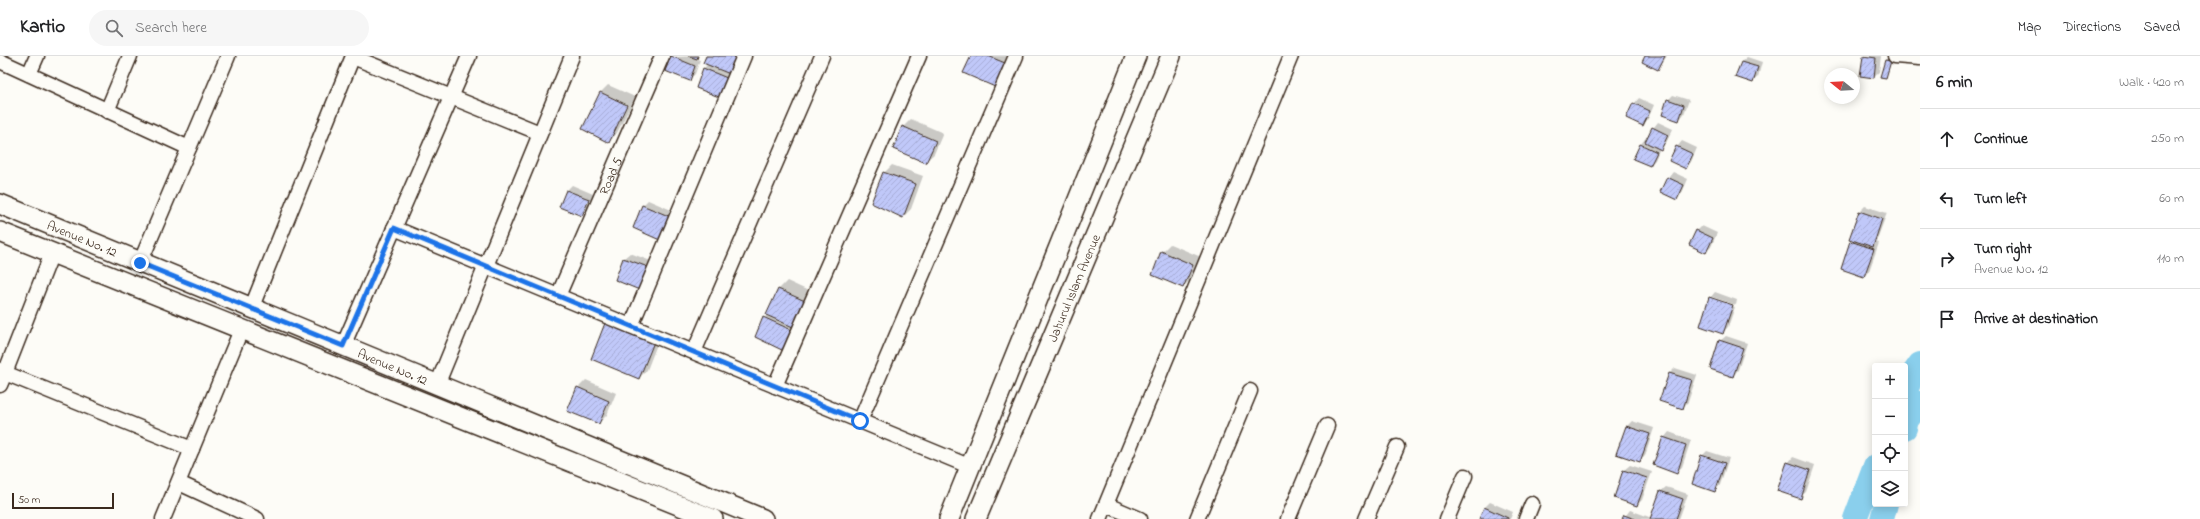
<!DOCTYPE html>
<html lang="en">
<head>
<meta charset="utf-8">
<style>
	:root { --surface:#fff; --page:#f6f6f6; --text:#202124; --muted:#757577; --line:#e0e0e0 }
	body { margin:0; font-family:"Indie Flower",sans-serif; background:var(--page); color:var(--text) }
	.controls { position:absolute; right:12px; bottom:12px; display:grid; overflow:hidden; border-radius:4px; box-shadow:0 2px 10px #0003 }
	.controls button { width:36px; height:36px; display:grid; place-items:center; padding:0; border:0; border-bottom:1px solid var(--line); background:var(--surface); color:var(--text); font:20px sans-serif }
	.compass { position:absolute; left:1824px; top:12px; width:36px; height:36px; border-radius:50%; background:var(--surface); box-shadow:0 2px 10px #0003; rotate:288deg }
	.scale { position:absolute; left:12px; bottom:10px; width:102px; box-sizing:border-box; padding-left:4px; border:2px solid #3b2a1e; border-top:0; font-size:11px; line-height:14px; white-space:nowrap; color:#3b2a1e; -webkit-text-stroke:3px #fdfcf7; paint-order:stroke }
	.stop { position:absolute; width:12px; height:12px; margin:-9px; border:3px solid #1a73e8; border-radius:50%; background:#fff }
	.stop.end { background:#1a73e8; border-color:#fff; box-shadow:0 1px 4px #0008 }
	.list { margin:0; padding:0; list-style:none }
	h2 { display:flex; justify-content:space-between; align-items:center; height:52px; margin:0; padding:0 16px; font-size:17px }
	h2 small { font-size:13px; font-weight:400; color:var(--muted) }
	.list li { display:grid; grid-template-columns:26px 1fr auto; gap:12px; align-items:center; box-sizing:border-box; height:60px; padding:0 16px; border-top:1px solid var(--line) }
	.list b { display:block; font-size:15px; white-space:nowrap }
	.list p { margin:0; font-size:13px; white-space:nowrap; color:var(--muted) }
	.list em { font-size:13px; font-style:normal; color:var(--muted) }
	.icon { flex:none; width:22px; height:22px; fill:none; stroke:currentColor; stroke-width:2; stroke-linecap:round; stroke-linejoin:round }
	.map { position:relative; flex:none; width:1920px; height:463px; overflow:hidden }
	header { display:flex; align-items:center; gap:24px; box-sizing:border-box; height:56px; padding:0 20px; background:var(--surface); border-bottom:1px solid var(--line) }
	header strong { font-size:19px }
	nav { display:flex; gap:22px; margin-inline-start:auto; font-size:14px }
	.search { width:280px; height:36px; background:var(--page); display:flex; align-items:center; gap:10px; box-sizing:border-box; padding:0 14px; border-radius:22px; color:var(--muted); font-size:15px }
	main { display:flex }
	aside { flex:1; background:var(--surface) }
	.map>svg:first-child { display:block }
</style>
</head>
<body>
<header>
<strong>Kartio</strong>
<div class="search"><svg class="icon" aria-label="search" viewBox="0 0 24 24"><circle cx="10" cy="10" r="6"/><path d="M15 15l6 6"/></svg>Search here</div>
<nav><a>Map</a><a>Directions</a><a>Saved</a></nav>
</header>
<main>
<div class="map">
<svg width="1920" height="463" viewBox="0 0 1920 463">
	<defs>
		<pattern id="building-hatch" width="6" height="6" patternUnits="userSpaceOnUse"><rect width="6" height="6" fill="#c0c8f9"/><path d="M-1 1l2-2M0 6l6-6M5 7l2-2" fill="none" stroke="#a6acd5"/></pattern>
	</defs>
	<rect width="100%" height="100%" fill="#fdfcf7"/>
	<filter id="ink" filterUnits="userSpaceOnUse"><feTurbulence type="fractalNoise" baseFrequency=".025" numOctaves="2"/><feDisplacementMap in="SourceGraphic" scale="8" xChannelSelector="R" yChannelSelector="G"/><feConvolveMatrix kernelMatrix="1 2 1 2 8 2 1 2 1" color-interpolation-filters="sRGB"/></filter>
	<g filter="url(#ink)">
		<g fill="#0003">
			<path d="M698 0 696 3 700 4 695 18 689 24 672 1Z"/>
			<path d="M707 0H740L724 35 719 40 697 31 704 12 708 8Z"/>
			<path d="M972 0H1012L1003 21 995 29Z"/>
			<path d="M1646 0H1667L1658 12Z"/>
			<path d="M1864 0H1881L1879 16 1873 21Z"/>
			<path d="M1747 1 1762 6 1758 21 1752 26 1741 6Z"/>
			<path d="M1888 2 1892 3 1886 21 1885 4Z"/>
			<path d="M608 29 635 41 617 77 609 86 600 37Z"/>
			<path d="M1673 39 1689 44 1684 58 1679 64 1668 44Z"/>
			<path d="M1639 42 1654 49 1648 63 1643 68 1634 48Z"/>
			<path d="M911 63 943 77 934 98 925 106 903 71Z"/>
			<path d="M1658 66 1673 73 1666 87 1660 92 1655 104 1650 109 1635 102 1641 88Z"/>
			<path d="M1682 85 1697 92 1691 106 1685 112 1677 91Z"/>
			<path d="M892 109 923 120 911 153 903 161 884 117Z"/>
			<path d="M1673 116 1688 123 1682 137 1677 143 1668 122Z"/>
			<path d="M572 129 593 138 587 153 581 159 566 135Z"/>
			<path d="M648 144 676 156 662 184 643 149Z"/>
			<path d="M1865 150 1887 157 1876 186 1879 187 1869 215 1864 220 1842 213 1853 184 1860 155Z"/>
			<path d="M1702 170 1717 177 1711 191 1705 196 1697 175Z"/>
			<path d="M1170 188 1201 201 1191 223 1183 231 1162 196Z"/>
			<path d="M630 197 656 207 647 229 624 202Z"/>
			<path d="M787 225 813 237 791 289 756 281 779 233Z"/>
			<path d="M1715 236 1737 244 1736 249 1712 241V243L1735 251 1728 271 1723 276 1710 242Z"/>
			<path d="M661 278 647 314 639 322 592 303Z"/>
			<path d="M1726 280 1747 287 1738 314 1733 320 1720 285Z"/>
			<path d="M1675 312 1697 319 1688 346 1682 352 1660 344 1670 317Z"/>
			<path d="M586 324 616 337 607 359 599 367 578 332Z"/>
			<path d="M1632 365 1654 372 1645 400 1640 405 1618 398 1627 370Z"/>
			<path d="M1669 376 1691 384 1682 411 1676 416 1664 382Z"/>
			<path d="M1707 395 1729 402 1720 429 1715 435 1702 400Z"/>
			<path d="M1793 401 1815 409 1806 436 1800 441 1788 407Z"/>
			<path d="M1630 409 1652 416 1642 444 1637 449 1615 442 1624 414Z"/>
			<path d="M1666 431 1688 438 1679 463H1623L1630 454 1652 462 1660 436Z"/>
			<path d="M1490 446 1513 456 1510 463H1480L1485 451Z"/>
		</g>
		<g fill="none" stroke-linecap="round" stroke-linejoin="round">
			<g stroke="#8acfec" stroke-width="24">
				<path d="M1905 337 1913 318 1920 308"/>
				<path d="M1905 372 1907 364 1920 347"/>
				<path d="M1855 463 1875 410"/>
				<path d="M1882 463 1886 448"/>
			</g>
		</g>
		<g fill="url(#building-hatch)" stroke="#3b2a1e">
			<path d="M671 0 695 10 690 25 665 15Z"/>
			<path d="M688 0H698L697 3Z"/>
			<path d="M706 0H737L730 18 703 7Z"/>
			<path d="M971 0H988L1005 7 995 31 963 17Z"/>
			<path d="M1645 0H1665L1658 14 1642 6Z"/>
			<path d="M1863 0 1876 2 1874 22 1860 20Z"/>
			<path d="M1885 4 1891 5 1886 22 1880 21Z"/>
			<path d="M1741 6 1758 11 1753 27 1735 21Z"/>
			<path d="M703 12 727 22 719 41 696 32Z"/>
			<path d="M600 36 627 49 609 87 582 73Z"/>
			<path d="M1667 43 1684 49 1679 65 1662 59Z"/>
			<path d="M1633 47 1650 55 1643 70 1626 62Z"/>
			<path d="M902 70 936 85 926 107 893 93Z"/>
			<path d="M1652 71 1668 79 1661 94 1645 86Z"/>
			<path d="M1640 88 1657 96 1650 110 1633 103Z"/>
			<path d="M1676 90 1693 98 1686 113 1669 105Z"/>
			<path d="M883 116 916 128 903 162 871 147Z"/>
			<path d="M1667 121 1684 129 1677 144 1660 136Z"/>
			<path d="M566 134 589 143 582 160 559 151Z"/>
			<path d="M642 149 671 161 662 185 633 172Z"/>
			<path d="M1859 155 1882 163 1873 191 1849 183Z"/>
			<path d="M1696 174 1713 182 1706 197 1689 189Z"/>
			<path d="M1850 185 1874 193 1864 221 1841 213Z"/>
			<path d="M1161 195 1193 209 1183 232 1152 219Z"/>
			<path d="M623 202 651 212 642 235 615 224Z"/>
			<path d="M778 233 805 245 793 271 766 259Z"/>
			<path d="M1709 241 1733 249 1723 278 1700 270Z"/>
			<path d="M763 261 796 276 786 296 755 281Z"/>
			<path d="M605 267 654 286 639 323 591 303Z"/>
			<path d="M1719 284 1743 292 1733 321 1710 313Z"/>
			<path d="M1669 317 1692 324 1683 353 1659 345Z"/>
			<path d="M577 331 609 345 599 368 567 355Z"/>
			<path d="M1626 370 1650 378 1640 406 1616 398Z"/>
			<path d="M1663 381 1686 389 1677 418 1653 409Z"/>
			<path d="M1701 399 1725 407 1715 436 1692 428Z"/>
			<path d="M1787 406 1810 414 1801 443 1777 435Z"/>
			<path d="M1623 414 1647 422 1637 450 1614 442Z"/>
			<path d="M1660 435 1683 443 1676 463H1650Z"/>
			<path d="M1484 451 1508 462V463H1479Z"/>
			<path d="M1624 459 1635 463H1622Z"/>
		</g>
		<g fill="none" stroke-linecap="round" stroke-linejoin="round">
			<g stroke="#3b2a1e" stroke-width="17">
				<g id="street">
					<path d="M1895 0 1920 2"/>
					<path d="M353 1 540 77"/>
					<path d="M0 5 189 92 140 207"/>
					<path d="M29 18 37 0"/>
					<path d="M107 55 130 0"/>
					<path d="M189 92 228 0"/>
					<path d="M394 172 971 411"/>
					<path id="s1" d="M558 240 662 0"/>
					<path d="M251 253 353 0"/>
					<path d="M631 270 744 0"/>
					<path d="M343 290 469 0"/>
					<path d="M694 296 822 0"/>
					<path d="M0 314 5 317 52 197"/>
					<path d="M0 329 5 317 192 393"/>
					<path d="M437 329 572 0"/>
					<path d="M775 330 919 0"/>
					<path d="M860 365 1016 0"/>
					<path d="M179 427 257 463"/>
					<path d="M1107 449 1140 463"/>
					<path d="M163 463 241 274"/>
					<path d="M1100 463 1291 0"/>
					<path d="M1197 463 1250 335"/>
					<path d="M1288 463 1327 370"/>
					<path d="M1366 463 1397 391"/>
					<path d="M1447 463 1465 420"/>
					<path d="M1526 463 1532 448"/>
				</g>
			</g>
			<g stroke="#3b2a1e" stroke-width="22">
				<g id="secondary">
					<path id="s2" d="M0 148 763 463"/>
					<path d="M0 176 713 463"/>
					<path d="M949 463 1136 0"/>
					<path id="s3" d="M976 463 1171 0"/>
				</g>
			</g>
			<use href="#street" stroke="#fdfcf7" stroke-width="14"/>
			<use href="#secondary" stroke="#fdfcf7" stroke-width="19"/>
		</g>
	</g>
	<g fill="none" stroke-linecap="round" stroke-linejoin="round" filter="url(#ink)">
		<path stroke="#1a73e8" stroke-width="5" d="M140 207 343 290 394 172 860 365"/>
	</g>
	<g text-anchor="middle" stroke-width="3" stroke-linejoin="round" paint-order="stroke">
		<g font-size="13" fill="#3b2a1e" stroke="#fdfcf7">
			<text dy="5" stroke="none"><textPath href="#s1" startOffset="131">Road 5</textPath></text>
			<text dy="5" stroke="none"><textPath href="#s2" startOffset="89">Avenue No. 12</textPath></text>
			<text dy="5" stroke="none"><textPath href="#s3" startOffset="251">Jahurul Islam Avenue</textPath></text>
			<text dy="5" stroke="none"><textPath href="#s2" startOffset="425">Avenue No. 12</textPath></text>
		</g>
	</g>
</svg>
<div class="controls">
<button>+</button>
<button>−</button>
<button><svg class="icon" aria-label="locate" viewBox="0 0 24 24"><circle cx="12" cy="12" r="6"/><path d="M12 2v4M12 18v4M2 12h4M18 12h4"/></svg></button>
<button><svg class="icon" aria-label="layers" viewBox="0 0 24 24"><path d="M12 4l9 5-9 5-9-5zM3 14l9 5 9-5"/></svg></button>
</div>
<svg class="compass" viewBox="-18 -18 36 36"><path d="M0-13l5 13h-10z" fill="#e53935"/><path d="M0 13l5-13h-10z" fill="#757577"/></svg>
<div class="scale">50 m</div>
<div class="stop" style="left:860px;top:365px"></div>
<div class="stop end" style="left:140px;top:207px"></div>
</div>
<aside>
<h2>6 min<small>Walk · 420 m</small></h2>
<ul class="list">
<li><svg class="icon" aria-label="ahead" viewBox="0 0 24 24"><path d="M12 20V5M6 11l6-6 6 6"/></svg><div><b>Continue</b></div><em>250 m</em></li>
<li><svg class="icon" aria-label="left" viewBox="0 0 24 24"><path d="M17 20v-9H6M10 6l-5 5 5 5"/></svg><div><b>Turn left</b></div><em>60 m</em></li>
<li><svg class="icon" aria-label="right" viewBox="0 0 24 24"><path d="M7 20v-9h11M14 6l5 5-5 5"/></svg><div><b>Turn right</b><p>Avenue No. 12</p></div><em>110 m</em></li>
<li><svg class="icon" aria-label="arrive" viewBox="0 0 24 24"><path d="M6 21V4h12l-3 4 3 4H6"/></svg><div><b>Arrive at destination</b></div></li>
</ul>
</aside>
</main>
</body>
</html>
